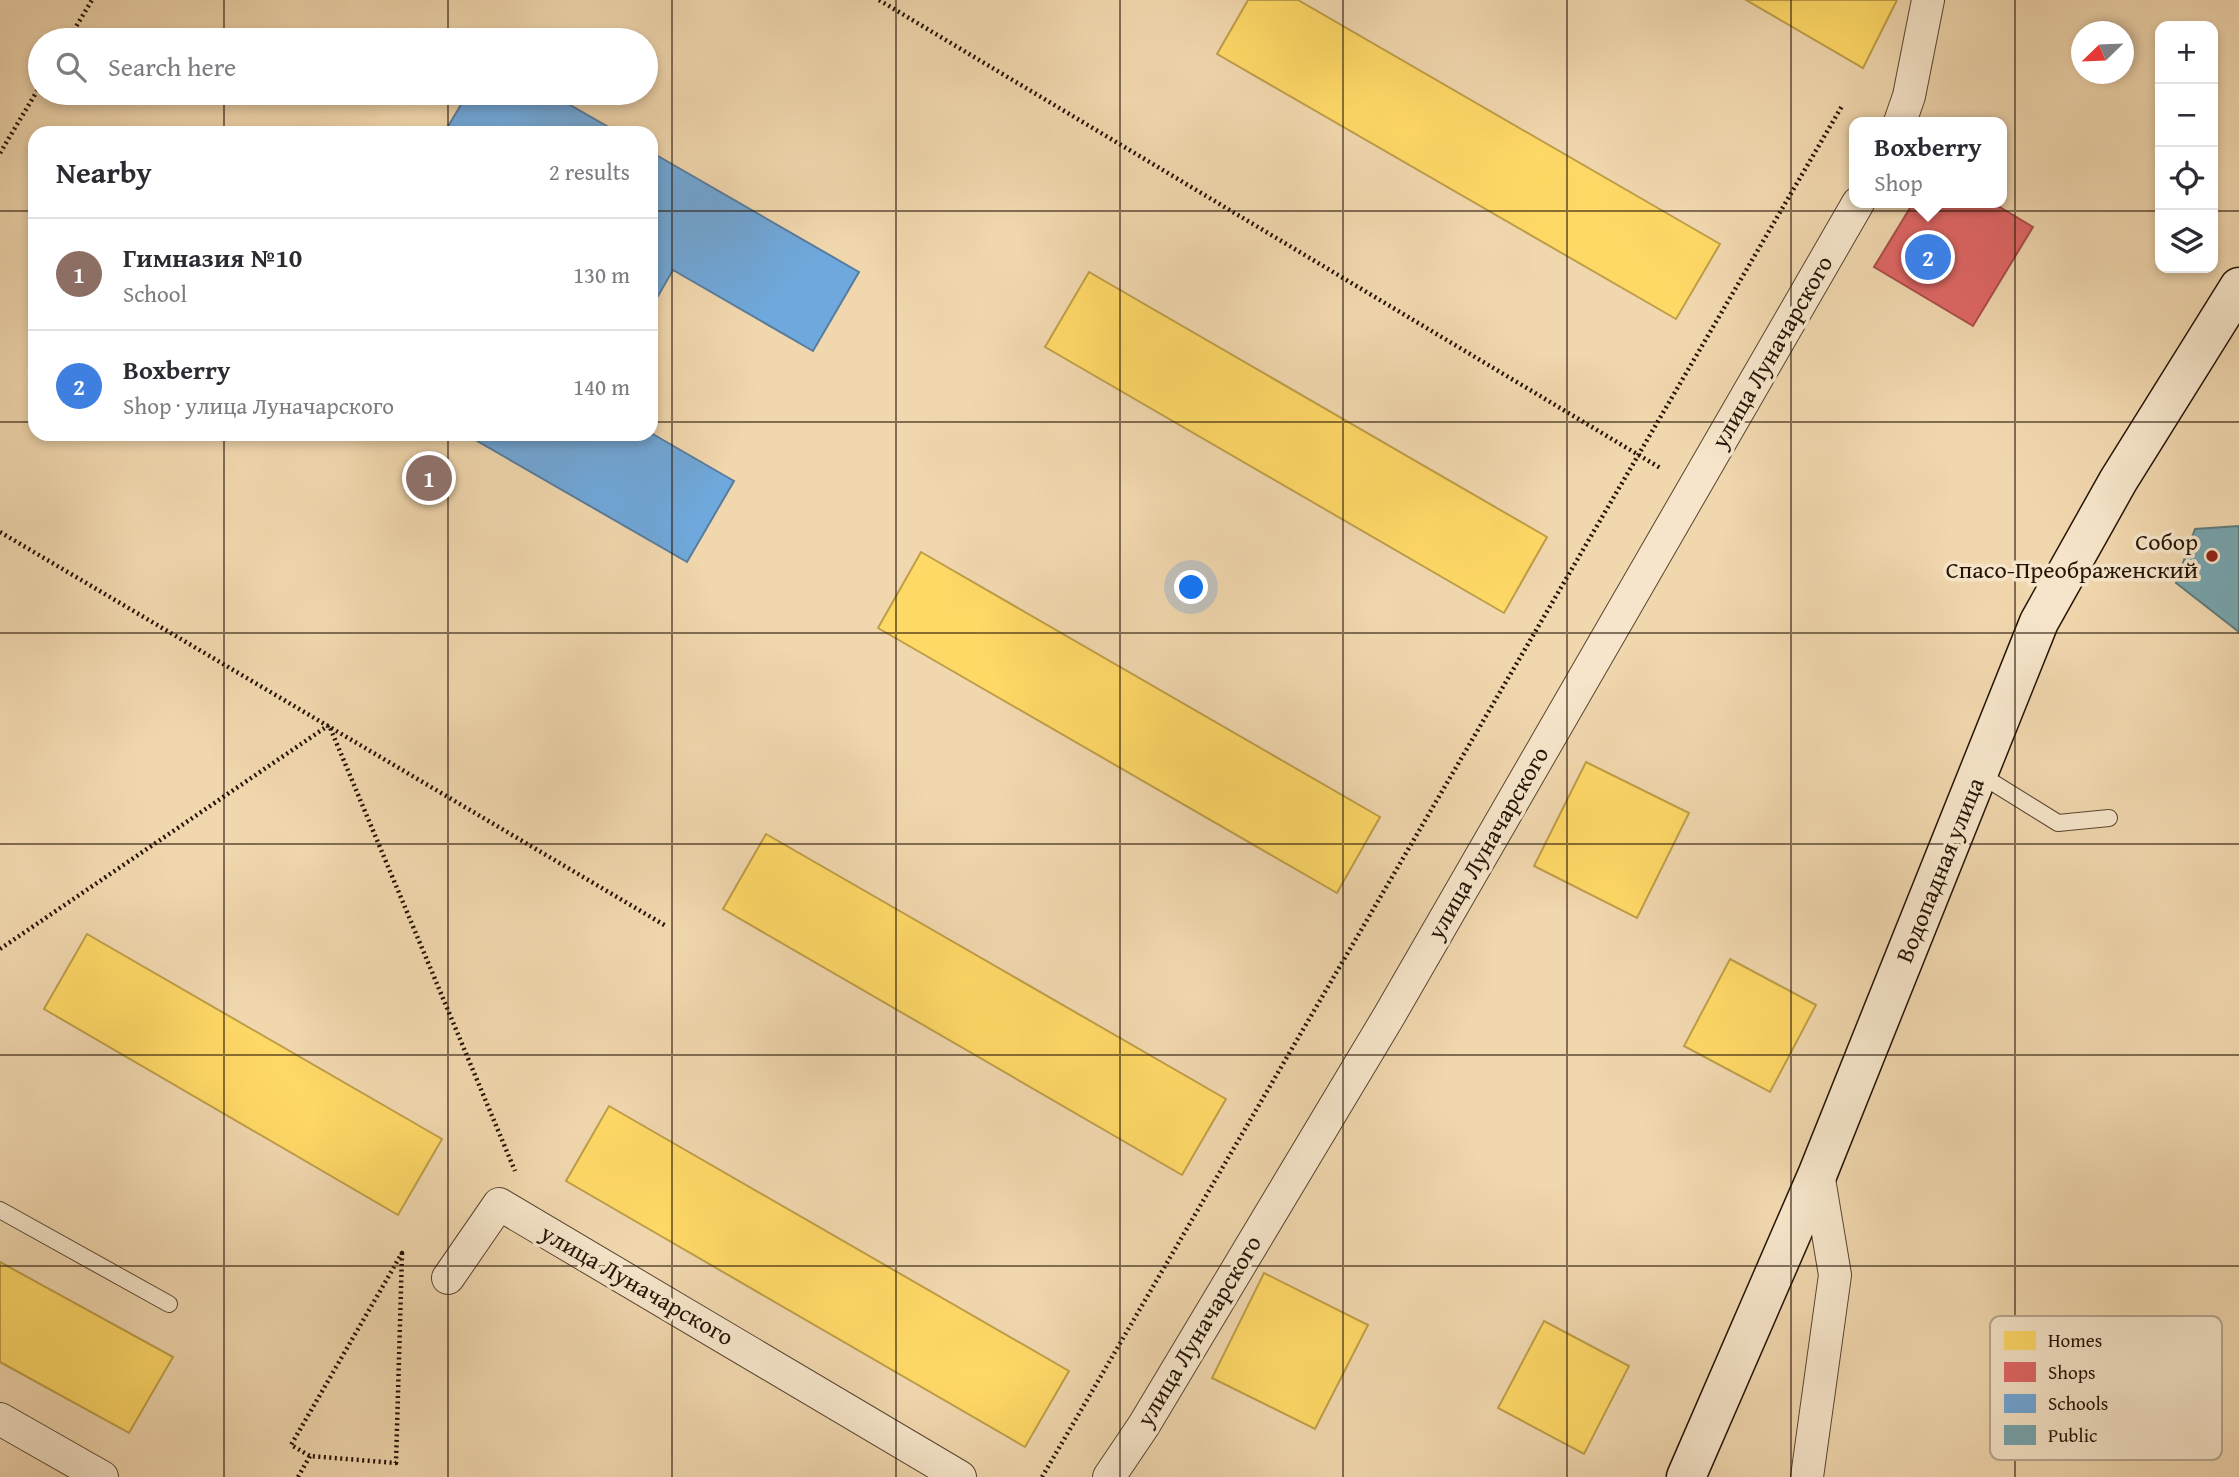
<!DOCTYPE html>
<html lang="en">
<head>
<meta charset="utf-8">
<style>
	:root { --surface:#fff; --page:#f2f2f3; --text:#2b2b33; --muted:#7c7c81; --line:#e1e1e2; --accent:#111827 }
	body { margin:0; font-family:"Gentium Book Plus",serif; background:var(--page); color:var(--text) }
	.controls { position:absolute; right:21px; top:21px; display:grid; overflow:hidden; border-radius:14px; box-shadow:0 4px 10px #0003 }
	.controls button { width:63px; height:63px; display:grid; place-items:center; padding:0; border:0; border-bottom:2px solid var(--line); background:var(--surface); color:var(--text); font:35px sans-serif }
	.compass { position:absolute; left:2071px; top:21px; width:63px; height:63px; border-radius:50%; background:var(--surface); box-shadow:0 4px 10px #0003; rotate:247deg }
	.you { position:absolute; left:1192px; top:588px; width:24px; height:24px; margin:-18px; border:5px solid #fff; border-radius:50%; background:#1a73e8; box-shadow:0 0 0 10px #1a73e833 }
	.badge { display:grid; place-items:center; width:46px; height:46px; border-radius:50%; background:var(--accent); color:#fff; font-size:23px; font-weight:700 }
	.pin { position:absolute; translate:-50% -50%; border:4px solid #fff; box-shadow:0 2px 7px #0006 }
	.popup { position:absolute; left:1849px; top:117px; width:158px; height:91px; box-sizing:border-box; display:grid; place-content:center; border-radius:14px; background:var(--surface); filter:drop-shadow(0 2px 5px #0005); font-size:23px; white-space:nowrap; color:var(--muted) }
	.popup b { font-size:26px; color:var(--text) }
	.popup::after { content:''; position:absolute; left:50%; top:100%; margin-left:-14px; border:14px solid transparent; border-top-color:var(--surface) }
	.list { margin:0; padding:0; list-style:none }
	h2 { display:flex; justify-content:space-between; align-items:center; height:91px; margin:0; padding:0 28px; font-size:30px }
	h2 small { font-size:23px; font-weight:400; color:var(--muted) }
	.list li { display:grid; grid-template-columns:46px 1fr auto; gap:21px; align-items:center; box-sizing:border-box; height:112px; padding:0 28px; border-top:2px solid var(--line) }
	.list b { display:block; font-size:26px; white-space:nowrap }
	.list p { margin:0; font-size:23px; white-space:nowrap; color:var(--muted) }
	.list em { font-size:23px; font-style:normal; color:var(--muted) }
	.icon { flex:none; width:38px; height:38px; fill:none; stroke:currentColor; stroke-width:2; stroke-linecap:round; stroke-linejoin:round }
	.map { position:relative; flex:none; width:2239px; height:1477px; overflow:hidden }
	.search { position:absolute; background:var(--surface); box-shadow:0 4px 10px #0003; left:28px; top:28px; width:630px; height:77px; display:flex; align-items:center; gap:18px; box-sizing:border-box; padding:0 24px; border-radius:38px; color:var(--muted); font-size:26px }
	.panel { position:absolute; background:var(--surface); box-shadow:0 4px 10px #0003; left:28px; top:126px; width:630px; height:315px; border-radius:21px }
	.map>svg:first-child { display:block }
</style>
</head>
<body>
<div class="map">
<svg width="2239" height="1477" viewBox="0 0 2239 1477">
	<rect width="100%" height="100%" fill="#f1d7ae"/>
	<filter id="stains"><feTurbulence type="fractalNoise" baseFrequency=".00286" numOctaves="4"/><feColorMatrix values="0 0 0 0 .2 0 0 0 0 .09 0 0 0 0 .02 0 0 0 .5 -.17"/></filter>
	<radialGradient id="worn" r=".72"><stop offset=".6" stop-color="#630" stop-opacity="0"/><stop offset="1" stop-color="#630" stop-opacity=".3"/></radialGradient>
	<g fill="#ffd966" stroke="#be9e49" stroke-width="2">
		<path d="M1248 0H1298L1720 244 1676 319 1217 54Z"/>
		<path d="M1746 0H1897L1863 68Z"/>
		<path d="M1089 272 1547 537 1504 613 1045 347Z"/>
		<path d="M921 552 1380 817 1337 893 878 628Z"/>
		<path d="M1586 762 1689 813 1637 918 1534 866Z"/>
		<path d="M766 834 1226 1099 1182 1175 723 909Z"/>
		<path d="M87 934 442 1139 398 1215 44 1009Z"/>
		<path d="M1730 959 1816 1005 1770 1092 1684 1046Z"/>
		<path d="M609 1106 1069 1371 1025 1447 566 1181Z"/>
		<path d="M0 1262 173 1357 129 1433 0 1362Z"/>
		<path d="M1264 1273 1368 1325 1315 1429 1212 1378Z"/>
		<path d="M1544 1321 1629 1366 1584 1454 1498 1408Z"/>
	</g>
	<path fill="#e06666" stroke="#a84d49" stroke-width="2" d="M1913 203H1993L2033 227 1973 326 1874 267Z"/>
	<g fill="#6fa8dc" stroke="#597c9c" stroke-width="2">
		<path d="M468 93H549L619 133H444Z"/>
		<path d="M651 152 859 272 813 351 673 270 651 308Z"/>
		<path d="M651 433 734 481 687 562 465 434Z"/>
	</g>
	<path fill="#76a5af" stroke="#5e7a7c" stroke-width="2" d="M2239 526V632L2176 583 2195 529Z"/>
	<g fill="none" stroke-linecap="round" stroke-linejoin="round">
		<g stroke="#584530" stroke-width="18">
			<g id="lane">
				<path d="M1979 774 2058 823 2109 818"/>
				<path d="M0 1210 169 1304"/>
			</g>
		</g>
		<g stroke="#584530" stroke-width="34">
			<g id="street">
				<path d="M1900 122 1909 96 1928 0"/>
				<path d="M448 1278 499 1204 960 1477"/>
				<path d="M0 1419 102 1477"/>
				<path d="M1109 1477 1144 1425 1389 1016 1858 203"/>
				<path d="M1807 1477 1835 1275 1818 1173"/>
			</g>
		</g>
		<g stroke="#251406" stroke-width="41">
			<path id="secondary" d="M1686 1477 1818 1173 2039 622 2118 481 2239 287"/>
		</g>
		<g stroke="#251406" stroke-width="4.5" stroke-dasharray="2 3.5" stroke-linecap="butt">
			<path d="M879 0 1662 469"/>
			<path d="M68 40 92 0"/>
			<path d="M0 153 40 86"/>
			<path d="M0 532 666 926"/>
			<path d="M0 949 329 725 515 1171"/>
			<path d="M402 1253 396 1463 310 1456 291 1445Z"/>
			<path d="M298 1477 310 1456"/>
			<path d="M1042 1477 1842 106"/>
		</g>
		<use href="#lane" stroke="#f6e5ca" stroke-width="16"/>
		<use href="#street" stroke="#f6e5ca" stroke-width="32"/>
		<use href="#secondary" stroke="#f6e5ca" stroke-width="38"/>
	</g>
	<path fill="none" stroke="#251406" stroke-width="2" stroke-opacity="0.55" d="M224 0V40M448 0V40M672 0V1477M896 0V1477M1120 0V1477M1343 0V1477M1567 0V1477M1791 0V1477M2015 0V1477M224 93V133M448 93V133M0 211H35M651 211H2160M2213 211H2239M0 422H35M651 422H2239M224 434V1477M448 434V1477M0 633H2239M0 844H2239M0 1055H2239M0 1266H2239"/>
	<circle fill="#8f2418" stroke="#f6e5ca" stroke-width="2.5" cx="2212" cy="556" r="7"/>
	<g text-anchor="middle" stroke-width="7" stroke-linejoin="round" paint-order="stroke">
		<g font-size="24" fill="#251406" stroke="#f6e5ca">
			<text transform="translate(1772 352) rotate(-60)" y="8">улица Луначарского</text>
			<text transform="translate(1488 843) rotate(-60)" y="8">улица Луначарского</text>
			<text transform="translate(1940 870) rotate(-68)" y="8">Водопадная улица</text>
			<text transform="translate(637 1285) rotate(30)" y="8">улица Луначарского</text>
			<text transform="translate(1199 1331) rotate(-59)" y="8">улица Луначарского</text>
		</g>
		<g font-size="24" fill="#251406" stroke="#f6e5ca" text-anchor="end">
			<text x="2198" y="550">Собор<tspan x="2198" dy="28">Спасо-Преображенский</tspan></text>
		</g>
	</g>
	<rect x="1990" y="1316" width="232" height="144" rx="10" fill="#f6e5ca" stroke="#b7a68f" stroke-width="2"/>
	<rect x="2004" y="1331" width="32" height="19" fill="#ffd966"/>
	<rect x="2004" y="1362" width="32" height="20" fill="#e06666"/>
	<rect x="2004" y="1394" width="32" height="19" fill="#6fa8dc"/>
	<rect x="2004" y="1425" width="32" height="20" fill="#76a5af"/>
	<g font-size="19" fill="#251406">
		<text x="2048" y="1347">Homes</text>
		<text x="2048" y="1379">Shops</text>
		<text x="2048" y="1410">Schools</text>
		<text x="2048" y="1442">Public</text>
	</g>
	<rect width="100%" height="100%" filter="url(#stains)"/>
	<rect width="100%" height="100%" fill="url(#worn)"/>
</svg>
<div class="controls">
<button>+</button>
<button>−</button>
<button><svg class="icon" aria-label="locate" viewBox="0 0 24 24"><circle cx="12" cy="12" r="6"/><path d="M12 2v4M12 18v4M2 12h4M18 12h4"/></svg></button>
<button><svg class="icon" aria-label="layers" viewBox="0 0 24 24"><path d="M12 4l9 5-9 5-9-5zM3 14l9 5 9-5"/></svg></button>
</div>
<svg class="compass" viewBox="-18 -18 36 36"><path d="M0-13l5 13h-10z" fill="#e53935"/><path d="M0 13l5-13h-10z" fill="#7c7c81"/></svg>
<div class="you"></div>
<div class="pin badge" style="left:429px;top:478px;background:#8d6e63">1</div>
<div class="pin badge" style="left:1928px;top:257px;background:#3f7fe0">2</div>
<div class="popup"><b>Boxberry</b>Shop</div>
<div class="search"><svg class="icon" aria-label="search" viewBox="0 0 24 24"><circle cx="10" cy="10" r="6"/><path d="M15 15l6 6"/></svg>Search here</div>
<section class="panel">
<h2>Nearby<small>2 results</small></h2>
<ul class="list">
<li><span class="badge" style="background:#8d6e63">1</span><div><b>Гимназия №10</b><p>School</p></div><em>130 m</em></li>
<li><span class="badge" style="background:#3f7fe0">2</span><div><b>Boxberry</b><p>Shop · улица Луначарского</p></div><em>140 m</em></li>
</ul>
</section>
</div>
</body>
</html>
